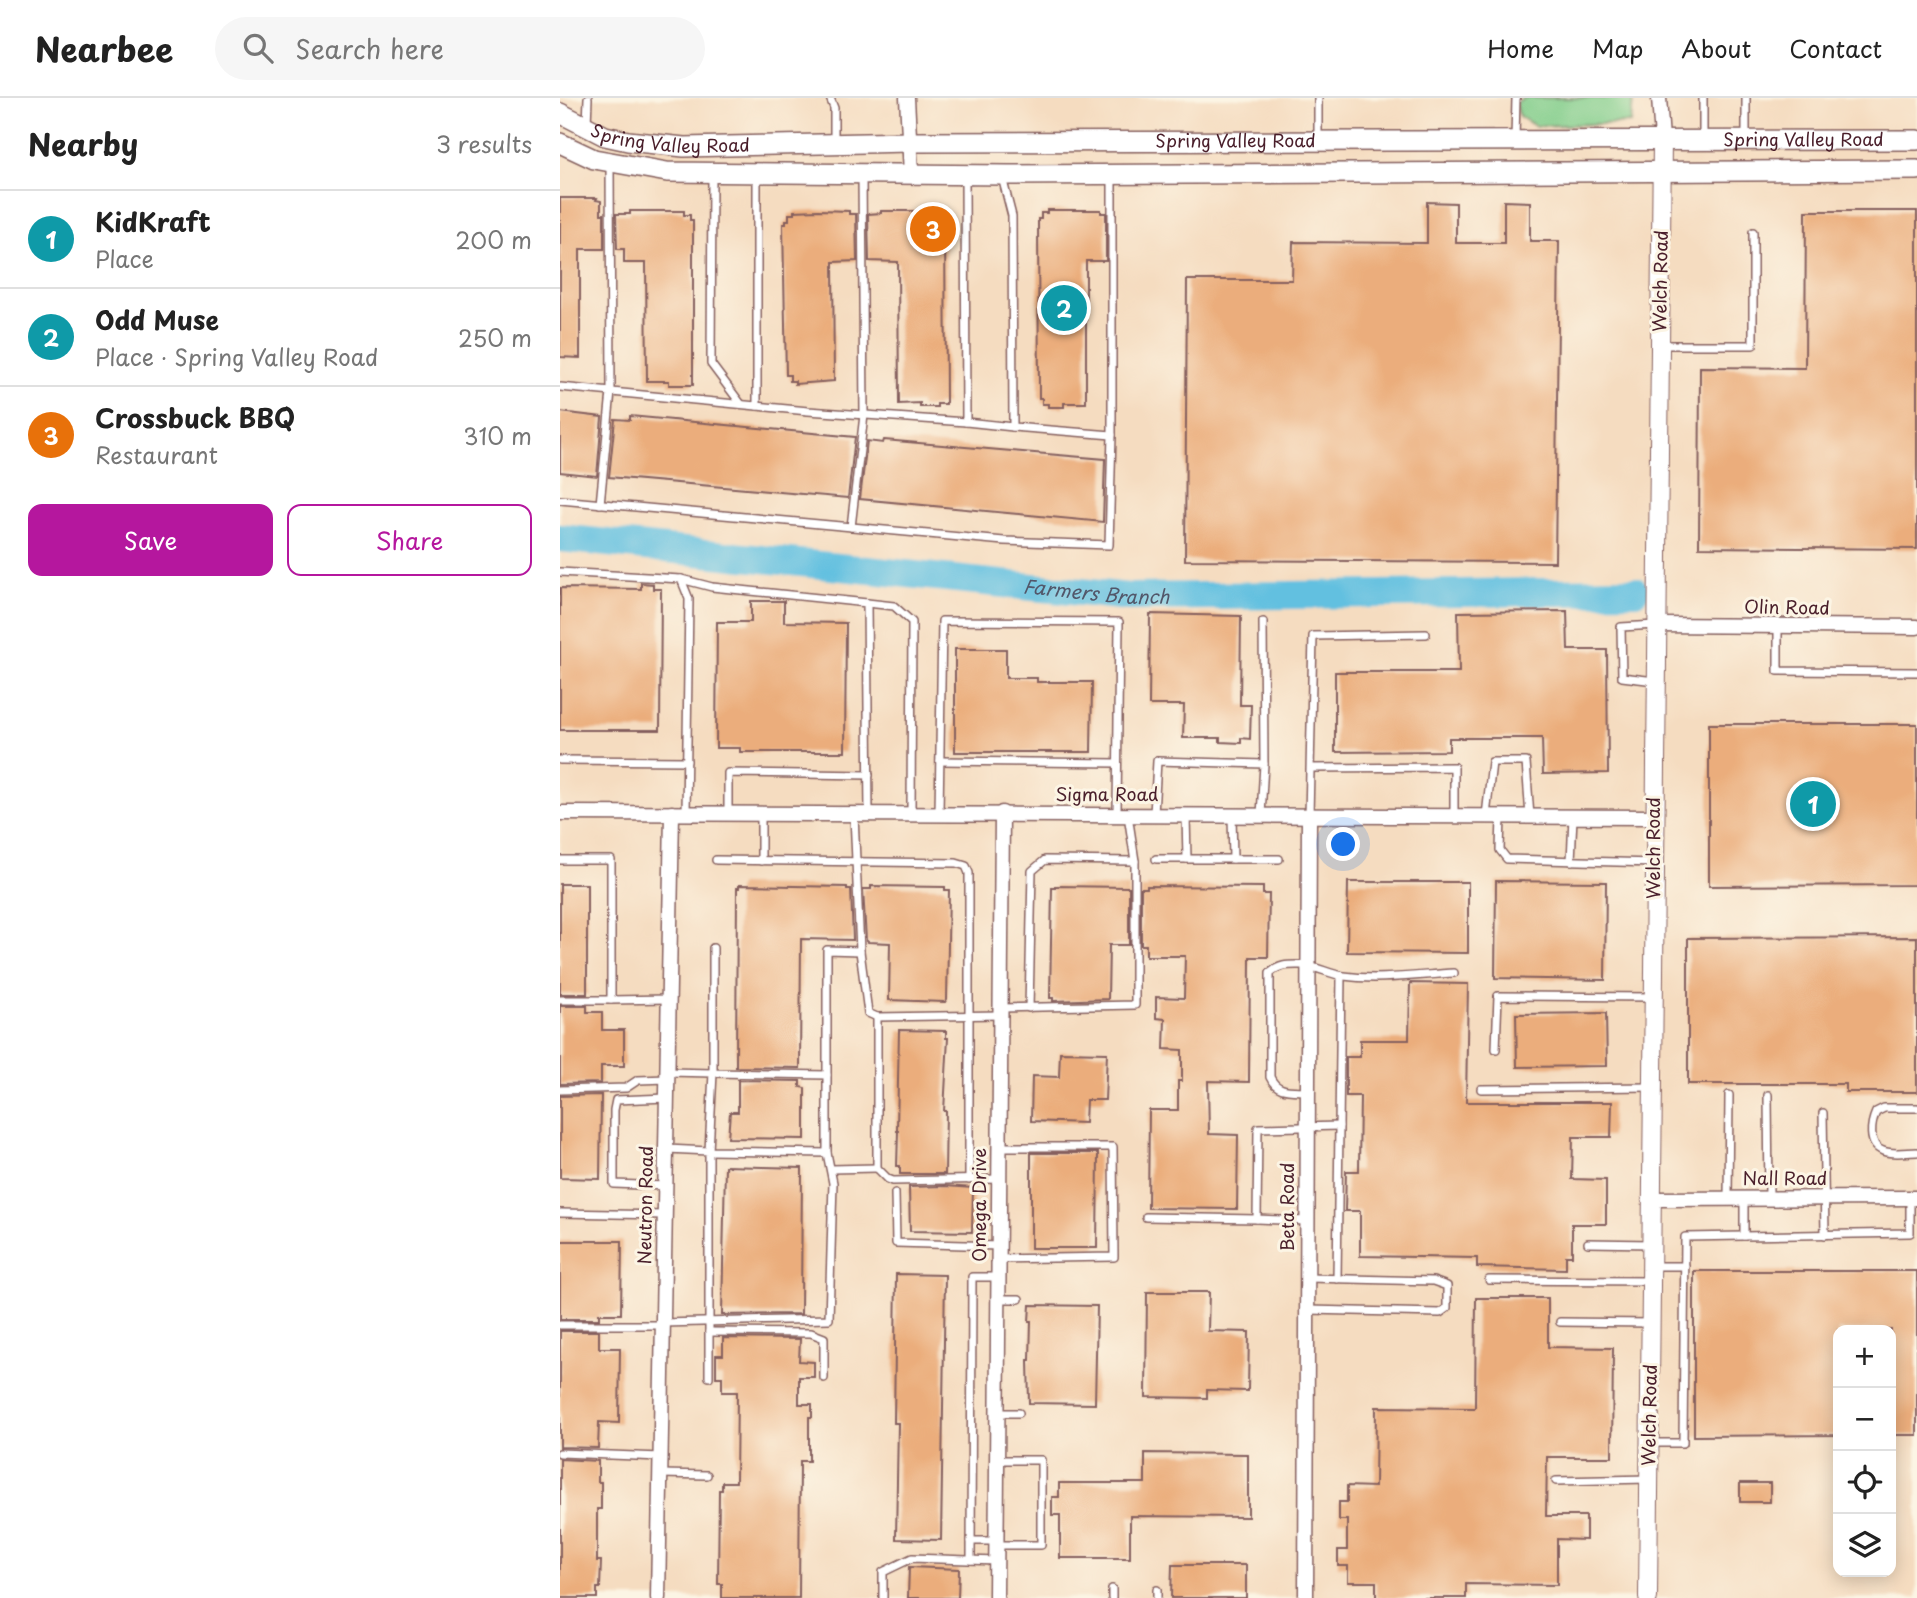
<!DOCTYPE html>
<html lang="en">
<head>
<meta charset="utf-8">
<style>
	:root { --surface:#fff; --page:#f6f6f6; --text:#222; --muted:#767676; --line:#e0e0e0; --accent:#b5179e }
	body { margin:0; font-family:"Playpen Sans",sans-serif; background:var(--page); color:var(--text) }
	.controls { position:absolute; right:21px; bottom:21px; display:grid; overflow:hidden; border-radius:14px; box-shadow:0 4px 18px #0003 }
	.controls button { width:63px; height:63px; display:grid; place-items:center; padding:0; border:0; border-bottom:2px solid var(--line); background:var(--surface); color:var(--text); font:35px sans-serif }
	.you { position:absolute; left:784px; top:747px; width:24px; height:24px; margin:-18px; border:5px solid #fff; border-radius:50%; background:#1a73e8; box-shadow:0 0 0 10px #1a73e833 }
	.badge { display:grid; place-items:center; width:46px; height:46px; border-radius:50%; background:var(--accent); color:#fff; font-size:23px; font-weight:700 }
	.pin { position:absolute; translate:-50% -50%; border:4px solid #fff; box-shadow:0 2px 7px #0006 }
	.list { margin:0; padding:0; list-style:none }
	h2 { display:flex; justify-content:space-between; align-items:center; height:91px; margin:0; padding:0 28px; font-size:30px }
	h2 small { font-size:23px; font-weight:400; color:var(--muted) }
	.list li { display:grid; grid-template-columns:46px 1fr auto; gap:21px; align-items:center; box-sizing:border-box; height:98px; padding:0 28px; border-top:2px solid var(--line) }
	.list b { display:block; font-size:26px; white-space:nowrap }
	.list p { margin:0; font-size:23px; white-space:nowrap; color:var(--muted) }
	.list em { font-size:23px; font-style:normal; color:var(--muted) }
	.actions { display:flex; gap:14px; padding:21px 28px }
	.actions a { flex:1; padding:16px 0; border:2px solid var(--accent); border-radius:14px; text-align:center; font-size:24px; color:var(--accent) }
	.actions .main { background:var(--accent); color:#fff }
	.icon { flex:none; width:38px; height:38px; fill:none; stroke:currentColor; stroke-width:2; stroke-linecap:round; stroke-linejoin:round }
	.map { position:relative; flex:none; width:1357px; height:1500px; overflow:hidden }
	header { display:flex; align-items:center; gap:42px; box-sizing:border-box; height:98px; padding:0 35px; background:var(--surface); border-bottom:2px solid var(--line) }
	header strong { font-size:33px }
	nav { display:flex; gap:38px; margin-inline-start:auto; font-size:24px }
	.search { width:490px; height:63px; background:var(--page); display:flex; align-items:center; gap:18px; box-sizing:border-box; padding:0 24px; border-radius:38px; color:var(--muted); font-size:26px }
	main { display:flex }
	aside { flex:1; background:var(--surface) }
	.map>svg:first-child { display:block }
</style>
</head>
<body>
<header>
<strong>Nearbee</strong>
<div class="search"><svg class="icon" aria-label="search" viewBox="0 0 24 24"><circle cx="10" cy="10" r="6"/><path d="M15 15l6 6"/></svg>Search here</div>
<nav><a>Home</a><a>Map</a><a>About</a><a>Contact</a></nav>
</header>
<main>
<aside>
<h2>Nearby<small>3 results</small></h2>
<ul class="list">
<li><span class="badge" style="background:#0f9aa8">1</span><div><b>KidKraft</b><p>Place</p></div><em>200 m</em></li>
<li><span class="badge" style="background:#0f9aa8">2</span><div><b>Odd Muse</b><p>Place · Spring Valley Road</p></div><em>250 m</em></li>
<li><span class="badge" style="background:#e8710a">3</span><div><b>Crossbuck BBQ</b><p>Restaurant</p></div><em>310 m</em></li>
</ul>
<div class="actions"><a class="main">Save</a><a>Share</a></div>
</aside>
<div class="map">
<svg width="1357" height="1500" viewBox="0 0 1357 1500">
	<rect width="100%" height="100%" fill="#fcf5e5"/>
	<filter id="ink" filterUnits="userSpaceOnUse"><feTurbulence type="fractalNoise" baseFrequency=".0143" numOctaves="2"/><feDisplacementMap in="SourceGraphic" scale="14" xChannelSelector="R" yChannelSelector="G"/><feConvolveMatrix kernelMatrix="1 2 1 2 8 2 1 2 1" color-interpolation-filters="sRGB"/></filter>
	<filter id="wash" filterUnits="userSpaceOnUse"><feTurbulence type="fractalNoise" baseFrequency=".00686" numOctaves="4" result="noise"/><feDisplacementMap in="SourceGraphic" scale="28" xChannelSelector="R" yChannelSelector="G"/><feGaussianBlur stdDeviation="1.57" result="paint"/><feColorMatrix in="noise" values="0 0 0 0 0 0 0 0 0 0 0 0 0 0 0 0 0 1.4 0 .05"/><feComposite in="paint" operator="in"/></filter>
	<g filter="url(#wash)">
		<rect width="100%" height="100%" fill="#f5dcc0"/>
		<path fill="#83ce8c" stroke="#66765c" stroke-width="2" d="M965 0H1073L1071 25 975 28 959 18 956 4Z"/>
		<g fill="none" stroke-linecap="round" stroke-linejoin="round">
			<path stroke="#62c0e0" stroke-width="28" id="s1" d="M0 440 569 499 1075 493"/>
		</g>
		<g id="blocks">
			<g fill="#ebad7c">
				<path d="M0 100H37L36 102 41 103V116H44V151H20V260L0 259Z"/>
				<path d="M944 103 970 104V143H999L995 464 625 462 627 182H732L733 144 867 145V104L896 105V145H944Z"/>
				<path d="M258 112 289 113V116H296L297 163 273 164 274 283 235 286V283H230V277H226L223 126H226V122H229V116H234V113Z"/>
				<path d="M487 112H541V115H546V163H526V305H504V309H488V306H482V300H479L478 121H481V115H487Z"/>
				<path d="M70 113H124V117H130V122H133V287H109V283H87L86 165H64V151H57L56 116H70Z"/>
				<path d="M321 113H376V115H381V121H385L386 306H377V309H360V305L339 306 338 164 309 163 308 116 321 115Z"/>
				<path d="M1246 113H1357V451L1139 449 1140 269 1245 270Z"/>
				<path d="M0 314 42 319 37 378 0 374Z"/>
				<path d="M70 318 295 339 288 400 49 379 55 321 70 322Z"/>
				<path d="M324 342 545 361 543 424 300 401 307 343 323 345Z"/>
				<path d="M81 485 93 486V491H101L100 632H0V490L81 491Z"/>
				<path d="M191 503H224V524L286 525 285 654H180V650H156L157 524H191Z"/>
				<path d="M1007 513 1008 552H1047L1048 675 983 676 982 640H889V653L775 654V574H899L898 514Z"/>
				<path d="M590 516 681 518 680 607H691L690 641 681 640V645L660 644V640H623L624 607H589Z"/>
				<path d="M395 551H446V580H477V584H532L531 654H395Z"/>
				<path d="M1149 626H1357V787L1149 788Z"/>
				<path d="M936 783 1046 784 1045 882 935 880Z"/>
				<path d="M788 784H908V855L787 854Z"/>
				<rect x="0" y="786" width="27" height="110"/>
				<path d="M179 787 287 789V791H291L293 842 241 841 240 970 176 969 177 790H179Z"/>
				<path d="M311 788 385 789V792H389L387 901 385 904 329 902 330 845 308 844 306 842 303 791H311Z"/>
				<path d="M495 788 569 789V847H549L548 901 493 903V900H490L492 790H495Z"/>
				<path d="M587 788 703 789V796H709L708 859H690L689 984 648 983 649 1036 678 1037 677 1111 588 1110 589 1012H618V983H622V952L604 951 605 921 596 920V899L624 900 625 858H586V847H581V790H587Z"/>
				<path d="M1357 839V994H1286V986H1128V840Z"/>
				<path d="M850 885 908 886 906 1004H1052L1051 1039H1013L1012 1081 1046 1082V1126H1012V1158H1006V1171L917 1169V1160L800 1158V1113H785L786 1073H799L800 998H786V959H800V942H849Z"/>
				<path d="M0 908H27V914H42V932H64V968H41V985L0 986Z"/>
				<path d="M1046 915 1047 968 957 969 956 916Z"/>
				<path d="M339 932 386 933V940H388L384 1013H386L385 1076H340V1068H337L338 1033H337Z"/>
				<path d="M500 954 547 955 545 1002H526L525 1025 471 1023 472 978 499 979Z"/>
				<path d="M178 982 240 983V989L245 990V1041L168 1040 170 1014H178Z"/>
				<path d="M41 997 40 1081 0 1080V998Z"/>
				<path d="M471 1055H538L537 1150H471Z"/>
				<path d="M165 1068 242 1070 241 1216 162 1217Z"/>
				<path d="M385 1088 413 1090 412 1134 350 1133 349 1089Z"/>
				<path d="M0 1143H62L61 1216H39V1221H0Z"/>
				<path d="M1134 1173H1357V1337H1331V1232H1278V1337L1134 1338Z"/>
				<path d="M336 1176 385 1177 381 1442 336 1441 338 1325H334Z"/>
				<path d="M587 1194H649L648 1233 689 1234 688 1293 647 1292V1300L586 1299Z"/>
				<path d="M916 1200H988V1249L1053 1250 1052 1359H987L986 1418H1026V1442L997 1441V1487L906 1486V1500H816V1484H788V1468H778V1452H787V1422H779V1404H787V1388L815 1389 816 1309 915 1310Z"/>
				<path d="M470 1207 537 1208 535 1306 469 1305 468 1262H470L471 1223H469Z"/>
				<path d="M0 1233H39V1250H60L59 1325 39 1324 38 1350 0 1349Z"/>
				<path d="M163 1240 240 1241 239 1263 254 1264V1279H239V1306H252V1319H249V1363H240L239 1500H162V1486H158L159 1392H162V1384H176L177 1294H162V1279H156V1257H163Z"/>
				<path d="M585 1355 688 1356V1419L570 1418V1460H500V1417H492V1399H499V1385H585Z"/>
				<path d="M0 1361 38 1363V1384H41V1411H37V1463H41L40 1490H37V1500H0Z"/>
				<rect x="1180" y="1385" width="30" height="19"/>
				<path d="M612 1467H686V1500H611Z"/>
				<path d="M349 1469 399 1471 398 1500H348Z"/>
			</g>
		</g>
	</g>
	<g filter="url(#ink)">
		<use href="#blocks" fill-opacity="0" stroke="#86615f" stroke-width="2"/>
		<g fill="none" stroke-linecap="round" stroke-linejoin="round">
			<g stroke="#86615f" stroke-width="10">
				<g id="service">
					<path d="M270 0 274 10V44"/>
					<path d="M1143 0V41"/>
					<path d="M1186 0V41"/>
					<path d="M27 27 28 0"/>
					<path d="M758 41V0"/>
					<path d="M955 41 956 0"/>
					<path d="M197 75V308"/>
					<path d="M405 77 406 324 453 329 452 118 442 79"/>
					<path d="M152 78 151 266 181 306"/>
					<path d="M1101 247H1193V134"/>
					<path d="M0 289 248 313 406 324"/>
					<path d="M453 329 552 337V77"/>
					<path d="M0 402 444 443 549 447 552 337"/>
					<path d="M40 406 51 294 50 65"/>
					<path d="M291 429 304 317 302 77"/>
					<path d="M0 474 121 481 129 501 126 715"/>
					<path d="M121 481 152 489 307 505 309 716"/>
					<path d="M307 505 334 508 352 524 351 715"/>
					<path d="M703 524 704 666"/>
					<path d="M1218 529V573L1357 574"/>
					<path d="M1095 583 1062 579 1061 529 1096 527"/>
					<path d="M0 662 127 663"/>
					<path d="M380 663 557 665"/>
					<path d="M751 670 894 669V718"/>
					<path d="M168 715V675L309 677"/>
					<path d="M379 715 382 523 559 524 557 716"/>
					<path d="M594 716 597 663 704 666 701 717"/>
					<path d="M201 717V763"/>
					<path d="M626 717 627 761"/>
					<path d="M672 718 673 761"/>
					<path d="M749 718 753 538 866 536"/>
					<path d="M926 718 932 664H966L970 719"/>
					<path d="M941 719 940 752 947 761 1094 765"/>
					<path d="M596 761H719"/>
					<path d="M0 762H51V902L108 901"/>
					<path d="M156 762 396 765 406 768 409 775V1082"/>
					<path d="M1011 763 1013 719"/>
					<path d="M153 850V975L267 977V852L300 853 294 717"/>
					<path d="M300 853 308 915 317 919 441 917"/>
					<path d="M0 902H51"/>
					<path d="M441 910 575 907V763L568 717"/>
					<path d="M469 910 472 773 485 762 575 763"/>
					<path d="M317 919V1070L328 1081 333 1083 439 1081"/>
					<path d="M936 951 938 898 1094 899"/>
					<path d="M108 974 153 975 149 1053 267 1055V977"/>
					<path d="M921 991 1092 989"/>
					<path d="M0 992 66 990 78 982 108 981"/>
					<path d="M747 993C731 992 717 995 710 979V875C720 866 729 867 741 867 756 868 769 876 784 878 819 883 858 877 894 875"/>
					<path d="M1208 997 1209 1101"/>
					<path d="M1357 1010H1324L1316 1014C1311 1025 1307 1047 1323 1053 1333 1057 1347 1054 1357 1054"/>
					<path d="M1263 1015 1265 1137"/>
					<path d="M107 1051 149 1053V1279"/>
					<path d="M271 1071 317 1070"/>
					<path d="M106 1088 54 1086V1012L56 1002 107 1000"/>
					<path d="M335 1095 336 1145 439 1148"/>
					<path d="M1168 1100 1169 997"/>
					<path d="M1184 1101V1138"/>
					<path d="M0 1115 104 1117"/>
					<path d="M586 1119 697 1121"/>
					<path d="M747 1123 697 1121 698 1030 779 1028"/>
					<path d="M1028 1145 1092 1146"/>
					<path d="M439 1161 554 1159 553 1049H439"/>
					<path d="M1092 1168H1125"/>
					<path d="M777 1181 781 878"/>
					<path d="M929 1182 1091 1183"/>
					<path d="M439 1201H459"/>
					<path d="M748 1212 880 1215 887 1210V1188L873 1183 748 1180"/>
					<path d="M1000 1224 1091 1225"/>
					<path d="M103 1225 269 1221 273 1085 267 1055"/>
					<path d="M0 1227H103"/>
					<path d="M149 1234 251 1235 264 1240V1280"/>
					<path d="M437 1315H459"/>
					<path d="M1090 1345H1123L1125 1139 1350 1135V1100"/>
					<path d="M0 1355 101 1359"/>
					<path d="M101 1376 147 1377"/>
					<path d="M996 1383 1089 1381"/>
					<path d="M411 1443H436"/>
					<path d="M436 1447H481V1362H438"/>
					<path d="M411 1462 412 1179H438"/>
					<path d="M552 1491V1500"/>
					<path d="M597 1492V1500"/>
					<path d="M323 1500V1474L352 1460 436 1463"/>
				</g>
			</g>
			<g stroke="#86615f" stroke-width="17">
				<g id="minor">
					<path d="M347 0 351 76"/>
					<path d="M1099 0 1102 41"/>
					<path d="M1096 527 1357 529"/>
					<path d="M0 715 1094 719"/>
					<path d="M1093 1101 1357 1100"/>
					<path d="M98 1500 112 715"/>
					<path d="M436 1500 442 715"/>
					<path d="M746 1500 749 718"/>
				</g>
			</g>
			<g stroke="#86615f" stroke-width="20">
				<path id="tertiary" d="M1088 1500 1102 41"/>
			</g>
			<g stroke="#86615f" stroke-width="22">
				<g id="secondary">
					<path id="s2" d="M0 15 45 38 68 43 124 49 350 44 1357 42"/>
					<path d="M0 45 34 61 107 74 448 77 1357 72"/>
				</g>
			</g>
			<use href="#service" stroke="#fff" stroke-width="7"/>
			<use href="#minor" stroke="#fff" stroke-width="14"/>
			<use href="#tertiary" stroke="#fff" stroke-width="18"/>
			<use href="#secondary" stroke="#fff" stroke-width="19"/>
		</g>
	</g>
	<g text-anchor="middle" stroke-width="6" stroke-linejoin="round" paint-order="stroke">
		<g font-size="18" fill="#4a1f2b" stroke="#fcf5e5">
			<text dy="6" stroke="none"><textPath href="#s2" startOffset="116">Spring Valley Road</textPath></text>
			<text dy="6" stroke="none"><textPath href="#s2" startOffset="1250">Spring Valley Road</textPath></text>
			<text dy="6" stroke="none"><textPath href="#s2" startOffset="682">Spring Valley Road</textPath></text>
			<text transform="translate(1101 183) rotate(-89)" y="6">Welch Road</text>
			<text transform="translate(1227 510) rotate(1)" y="6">Olin Road</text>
			<text x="547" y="703">Sigma Road</text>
			<text transform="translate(1094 750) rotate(-90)" y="6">Welch Road</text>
			<text x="1225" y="1087">Nall Road</text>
			<text transform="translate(86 1107) rotate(-89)" y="6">Neutron Road</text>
			<text transform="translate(420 1107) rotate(-90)" y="6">Omega Drive</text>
			<text transform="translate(728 1109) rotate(-90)" y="6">Beta Road</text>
			<text transform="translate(1090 1317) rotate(-89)" y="6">Welch Road</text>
		</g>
		<g font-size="19" font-style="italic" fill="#52576a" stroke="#fcf5e5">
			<text dy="7" stroke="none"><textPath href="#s1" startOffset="539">Farmers Branch</textPath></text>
		</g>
	</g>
</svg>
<div class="controls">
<button>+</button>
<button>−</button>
<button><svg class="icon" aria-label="locate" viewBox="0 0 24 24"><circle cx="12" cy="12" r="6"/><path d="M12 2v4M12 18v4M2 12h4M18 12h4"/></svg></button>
<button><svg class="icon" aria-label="layers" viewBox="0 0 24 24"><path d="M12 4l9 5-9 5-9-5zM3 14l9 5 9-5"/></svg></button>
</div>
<div class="you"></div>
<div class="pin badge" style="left:1253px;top:706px;background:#0f9aa8">1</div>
<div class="pin badge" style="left:504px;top:210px;background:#0f9aa8">2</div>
<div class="pin badge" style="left:373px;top:131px;background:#e8710a">3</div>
</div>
</main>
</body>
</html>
